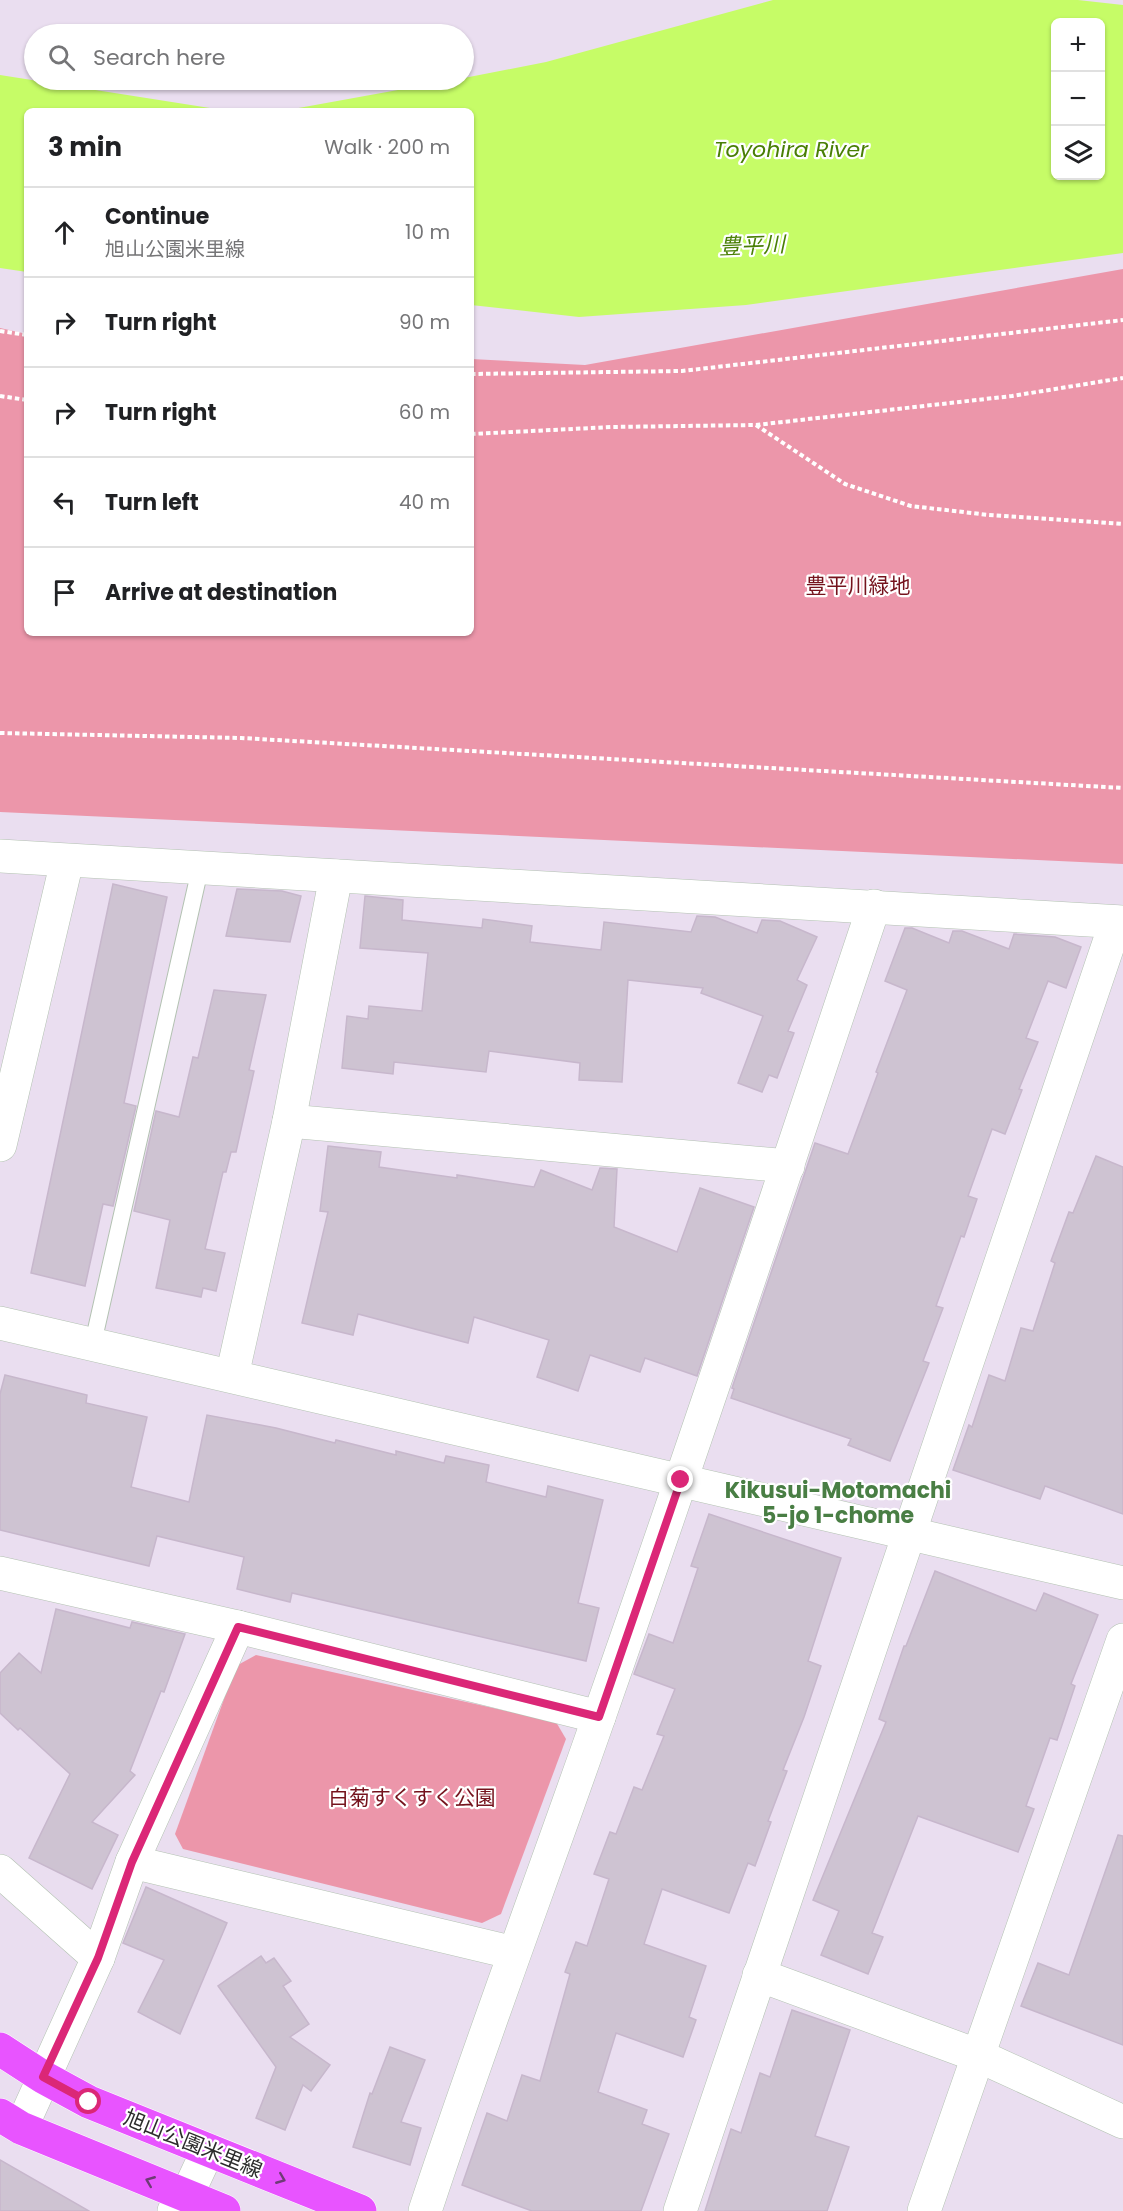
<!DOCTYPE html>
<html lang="en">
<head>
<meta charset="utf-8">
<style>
	:root { --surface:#fff; --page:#f2f2f2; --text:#202124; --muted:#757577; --line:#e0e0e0 }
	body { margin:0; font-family:Poppins,"Noto Sans JP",sans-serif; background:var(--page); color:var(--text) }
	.controls { position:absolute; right:18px; top:18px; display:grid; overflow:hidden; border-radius:9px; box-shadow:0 2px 4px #0004 }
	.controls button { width:54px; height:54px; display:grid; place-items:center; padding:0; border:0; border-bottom:2px solid var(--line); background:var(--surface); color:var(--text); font:30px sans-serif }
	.stop { position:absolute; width:18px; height:18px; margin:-14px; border:4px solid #db2777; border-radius:50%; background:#fff }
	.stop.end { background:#db2777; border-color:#fff; box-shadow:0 2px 6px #0008 }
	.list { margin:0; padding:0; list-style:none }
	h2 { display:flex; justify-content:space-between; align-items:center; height:78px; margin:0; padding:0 24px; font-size:26px }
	h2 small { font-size:20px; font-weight:400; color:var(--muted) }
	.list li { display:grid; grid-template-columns:39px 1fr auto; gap:18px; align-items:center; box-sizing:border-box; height:90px; padding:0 24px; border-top:2px solid var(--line) }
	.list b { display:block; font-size:22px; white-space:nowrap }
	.list p { margin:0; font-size:20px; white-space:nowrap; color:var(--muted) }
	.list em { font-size:20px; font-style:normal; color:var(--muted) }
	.icon { flex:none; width:33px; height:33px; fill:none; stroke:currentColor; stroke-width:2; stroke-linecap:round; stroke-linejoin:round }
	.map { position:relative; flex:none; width:1123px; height:2211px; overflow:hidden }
	.search { position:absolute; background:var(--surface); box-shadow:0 2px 4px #0004; left:24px; top:24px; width:450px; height:66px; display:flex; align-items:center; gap:15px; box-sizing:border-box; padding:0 21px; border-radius:33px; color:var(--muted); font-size:22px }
	.panel { position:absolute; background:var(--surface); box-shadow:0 2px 4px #0004; left:24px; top:108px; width:450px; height:528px; border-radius:9px }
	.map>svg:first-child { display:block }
</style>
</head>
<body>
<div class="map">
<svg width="1123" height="2211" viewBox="0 0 1123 2211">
	<rect width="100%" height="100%" fill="#eadef0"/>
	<g fill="#ec96aa">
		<path d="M1123 269V864L0 812V328L27 334V633H471V359L585 365Z"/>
		<path d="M256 1655 556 1722 566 1739 501 1914 482 1923 183 1849 175 1834 236 1666Z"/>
	</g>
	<g fill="#c6fc67" fill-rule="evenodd">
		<path d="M773 0H1078L1123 5V253L746 305 579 317 471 305V111H282L453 80H464V78L546 62ZM1056 22H1100V176H1056Z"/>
		<path d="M0 75 229 111H27V272L0 268Z"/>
	</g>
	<g fill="#cec3d2" stroke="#c7b7cc" stroke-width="1.5">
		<path d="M113 884 167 897 124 1103 136 1106 113 1206 103 1204 85 1286 31 1273Z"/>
		<path d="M237 889 282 891 301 896 290 942 226 936Z"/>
		<path d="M365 896 403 900 402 920 482 928 483 919 532 926 530 942 601 950 604 922 691 932 697 916 715 917 757 933 762 920 780 921 817 937 797 980 807 985 788 1031 794 1033 777 1078 769 1075 762 1092 738 1083 763 1016 701 993 703 988 628 980 622 1082 579 1080 580 1063 489 1051 486 1072 394 1062 393 1074 342 1068 347 1016 368 1019 369 1006 422 1011 428 953 360 948Z"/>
		<path d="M905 928H912L949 943 953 931H962L1009 949 1014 934 1055 937 1081 947 1066 988 1048 981 1026 1038 1038 1042 1019 1089 1022 1090 1005 1134 992 1129 968 1196 977 1199 964 1237 961 1236 936 1306 943 1308 923 1361 929 1363 890 1461 848 1445 851 1439 731 1398 734 1389 732 1388 815 1143 848 1154 878 1073 876 1072 907 990 885 981Z"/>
		<path d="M214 990 266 995 249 1070 254 1071 236 1152H231L226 1172H223L205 1249 225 1253 216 1291 203 1288 201 1297 156 1288 170 1220 134 1211 156 1111 179 1117 193 1057 198 1058Z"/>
		<path d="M328 1146 381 1152 379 1167 457 1178V1175L534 1187 541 1170 592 1190 600 1168 617 1169 614 1227 677 1252 700 1188 754 1207 697 1376 645 1358 640 1372 590 1355 578 1391 537 1377 549 1340 474 1317 468 1343 358 1314 353 1335 302 1323 328 1212 320 1211Z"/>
		<path d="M1096 1156 1123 1167V1514L1045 1486 1040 1499 953 1470 969 1425 972 1427 989 1375 1005 1381 1021 1328 1033 1331 1055 1263 1051 1261 1069 1212 1073 1213Z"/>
		<path d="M5 1375 87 1395 86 1403 147 1417 131 1487 189 1502 207 1415 276 1428 335 1443 336 1440 396 1455V1451L444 1463 446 1456 489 1465 486 1482 546 1497 548 1486 603 1500 578 1603 599 1608 586 1661 292 1593 290 1602 237 1589 244 1557 157 1536 149 1566 0 1530V1394Z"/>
		<path d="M709 1514 841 1558 808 1661 821 1666 804 1717 783 1770 787 1771 768 1821 771 1822 755 1866 748 1863 729 1913 662 1889 644 1944 706 1966 689 2017 696 2020 683 2057 616 2033 598 2092 647 2110 642 2124 669 2134 641 2211H532L462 2185 487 2113 507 2121 522 2075 540 2081 570 1974 565 1972 576 1942 587 1946 609 1879 594 1874 610 1832 616 1834 634 1787 642 1790 664 1736 657 1734 675 1689 634 1674 649 1634 673 1643 698 1568 691 1566Z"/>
		<path d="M935 1571 1036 1611 1044 1593 1098 1615 1071 1684 1075 1686 1057 1740 1050 1738 1026 1806 1034 1809 1018 1852 918 1816 872 1933 883 1937 868 1974 821 1955 839 1911 813 1900 886 1722 879 1719 904 1646H906Z"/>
		<path d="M56 1609 130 1628 132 1622 185 1634 164 1692 161 1691 130 1771 135 1775 92 1822 118 1835 92 1889 29 1858 70 1774 20 1728 18 1730 0 1713V1673L19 1653 41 1673Z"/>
		<path d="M1118 1835 1123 1836V2045L1021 2006 1038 1963 1069 1975Z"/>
		<path d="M146 1887 227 1923 180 2034 138 2012 164 1960 123 1943Z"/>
		<path d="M261 1956 266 1963 274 1958 291 1981 283 1986 309 2024 290 2037 330 2065 311 2091 303 2085 285 2130 256 2118 276 2067 218 1986Z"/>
		<path d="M792 2010 850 2030 815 2136 849 2147 827 2211H705L731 2129 741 2133 760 2073 770 2077Z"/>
		<path d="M390 2047 425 2060 401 2122 421 2128 410 2165 353 2147 370 2093 372 2094Z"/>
		<path d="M0 2160 89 2211H0Z"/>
	</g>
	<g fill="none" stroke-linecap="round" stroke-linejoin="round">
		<g stroke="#b3c2b2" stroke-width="18">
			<path id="lane" d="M93 1343 200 869"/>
		</g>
		<g stroke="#b3c2b2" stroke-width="34">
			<g id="street">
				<path d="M0 856 1123 922"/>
				<path d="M289 1121 788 1166"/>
				<path d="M0 1145 67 861"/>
				<path d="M0 1323 1123 1583"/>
				<path d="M232 1376 289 1121 336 876"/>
				<path d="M0 1573 238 1627 599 1717"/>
				<path d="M132 1862 514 1953"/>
				<path d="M0 1871 98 1958"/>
				<path d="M759 1975 979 2056 1123 2122"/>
				<path d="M21 2128 98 1958 132 1862 238 1627"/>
				<path d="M174 2211 187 2195 208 2150"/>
				<path d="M425 2211C480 2044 542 1880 600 1714 694 1446 784 1176 874 906"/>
				<path d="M680 2211 1116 922"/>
				<path d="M924 2211 1123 1640"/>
			</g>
		</g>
		<g stroke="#fff" stroke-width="34">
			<g id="primary">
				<path d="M0 2049 43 2077 89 2102 360 2211"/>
				<path d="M0 2115 21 2128 224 2211"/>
			</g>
		</g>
		<g stroke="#fff" stroke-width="4" stroke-dasharray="4.5 3" stroke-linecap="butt">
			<path d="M0 331 27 335"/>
			<path d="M471 374 682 371 1123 320"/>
			<path d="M0 396 27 400"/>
			<path d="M756 425 845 484 911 506 989 515 1123 524"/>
			<path d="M471 434 611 427 756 425 1012 396 1123 378"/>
			<path d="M0 733 241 738 1123 788"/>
		</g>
		<use href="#lane" stroke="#fff" stroke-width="16"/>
		<use href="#street" stroke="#fff" stroke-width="33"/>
		<use href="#primary" stroke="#e854ff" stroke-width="33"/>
	</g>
	<defs><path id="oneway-chevron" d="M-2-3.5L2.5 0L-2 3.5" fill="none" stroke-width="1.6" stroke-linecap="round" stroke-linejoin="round" transform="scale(1.5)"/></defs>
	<g stroke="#6e3b76">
		<use href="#oneway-chevron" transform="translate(281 2179) rotate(22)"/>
		<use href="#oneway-chevron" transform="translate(150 2181) rotate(-158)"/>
	</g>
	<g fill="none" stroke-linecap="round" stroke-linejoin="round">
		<path stroke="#db2777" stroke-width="8" d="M89 2102 43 2077 98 1958 132 1862 238 1627 599 1717 681 1480"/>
	</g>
	<g text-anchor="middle" stroke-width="4.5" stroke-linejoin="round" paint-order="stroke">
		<g font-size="21" fill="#75131d" stroke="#fff">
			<text x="858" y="593">豊平川緑地</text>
			<text x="412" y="1805">白菊すくすく公園</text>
		</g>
		<g font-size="21" fill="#2d2d2d" stroke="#fff">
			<text transform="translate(193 2144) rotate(22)" y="7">旭山公園米里線</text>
		</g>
		<g font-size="22" font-style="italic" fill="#497f05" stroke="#fff">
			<text x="791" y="157">Toyohira River</text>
			<text transform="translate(752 245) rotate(-2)" y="8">豊平川</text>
		</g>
		<g font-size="22" font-weight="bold" fill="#497e44" stroke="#fff">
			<text x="838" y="1498">Kikusui-Motomachi<tspan x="838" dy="25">5-jo 1-chome</tspan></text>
		</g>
	</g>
</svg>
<div class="controls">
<button>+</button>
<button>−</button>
<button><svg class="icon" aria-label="layers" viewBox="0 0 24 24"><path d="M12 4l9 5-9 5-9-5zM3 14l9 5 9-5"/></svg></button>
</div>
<div class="stop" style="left:89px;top:2102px"></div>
<div class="stop end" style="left:681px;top:1480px"></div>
<div class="search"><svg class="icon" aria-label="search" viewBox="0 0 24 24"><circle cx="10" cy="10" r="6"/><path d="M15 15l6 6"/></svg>Search here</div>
<section class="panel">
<h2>3 min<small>Walk · 200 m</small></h2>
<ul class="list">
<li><svg class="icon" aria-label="ahead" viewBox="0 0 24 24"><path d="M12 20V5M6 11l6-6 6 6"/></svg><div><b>Continue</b><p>旭山公園米里線</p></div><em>10 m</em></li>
<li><svg class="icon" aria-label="right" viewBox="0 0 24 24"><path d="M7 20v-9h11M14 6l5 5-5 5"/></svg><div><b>Turn right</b></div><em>90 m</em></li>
<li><svg class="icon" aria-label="right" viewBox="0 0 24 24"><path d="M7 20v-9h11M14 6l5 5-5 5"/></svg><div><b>Turn right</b></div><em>60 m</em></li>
<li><svg class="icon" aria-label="left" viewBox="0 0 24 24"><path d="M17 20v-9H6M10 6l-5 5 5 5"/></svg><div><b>Turn left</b></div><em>40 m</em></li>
<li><svg class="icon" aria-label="arrive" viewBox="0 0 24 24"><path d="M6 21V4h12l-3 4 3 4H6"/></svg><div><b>Arrive at destination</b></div></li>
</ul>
</section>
</div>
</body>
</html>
